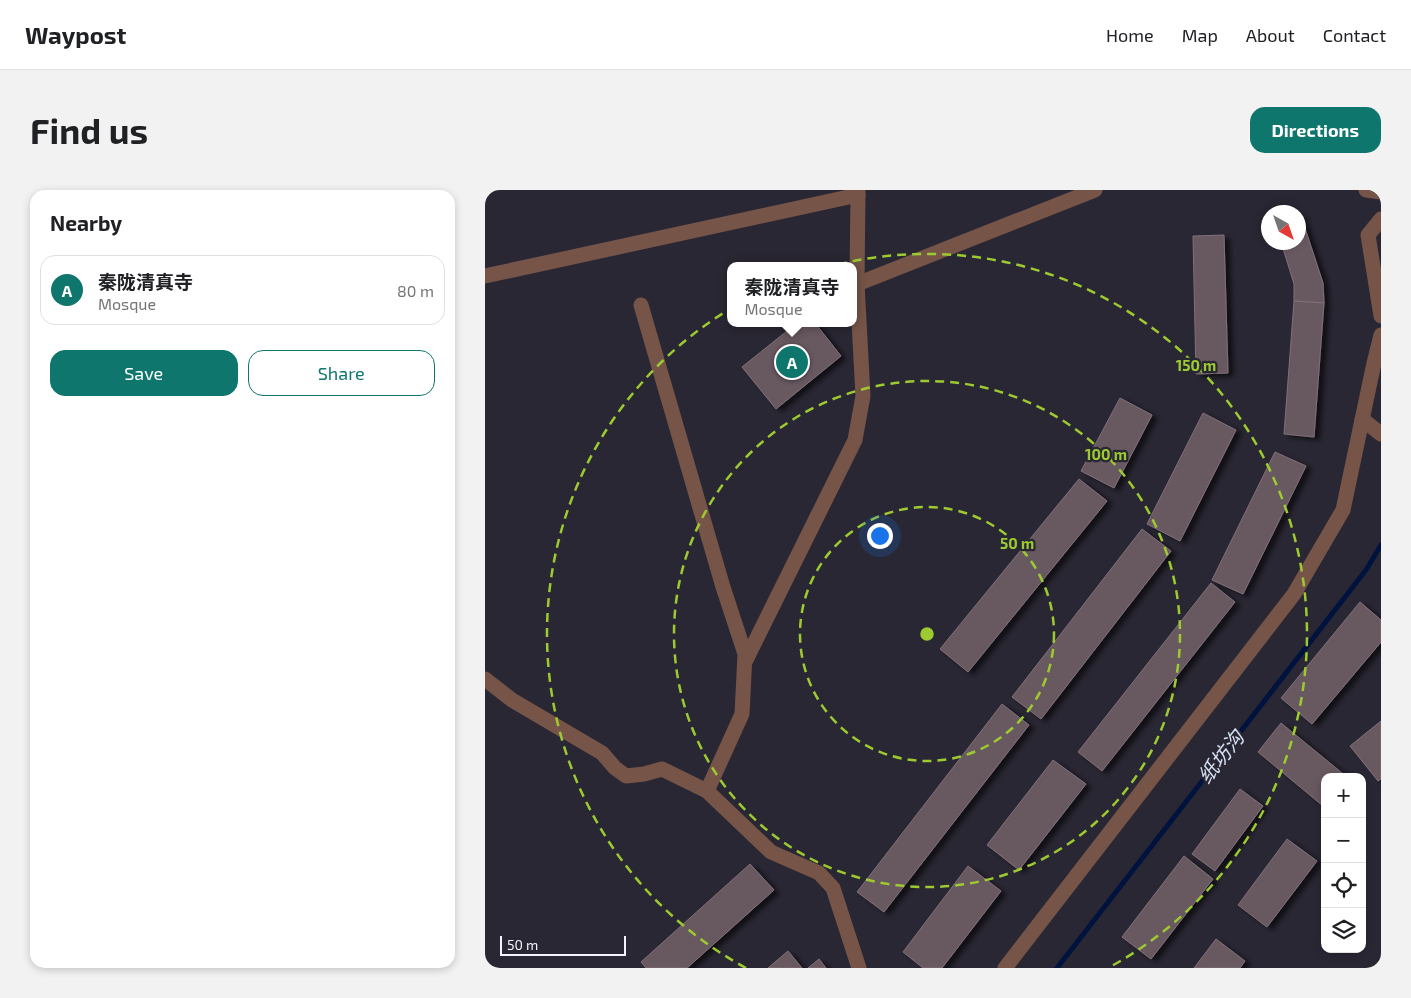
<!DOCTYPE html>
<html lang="en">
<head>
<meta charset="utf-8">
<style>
	:root { --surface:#fff; --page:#f2f2f2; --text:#202124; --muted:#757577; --line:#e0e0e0; --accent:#0f766e }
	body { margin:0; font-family:"Exo 2","Noto Sans SC",sans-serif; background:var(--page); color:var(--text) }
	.controls { position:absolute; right:15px; bottom:15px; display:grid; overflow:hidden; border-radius:10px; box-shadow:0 2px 8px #0003 }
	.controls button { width:45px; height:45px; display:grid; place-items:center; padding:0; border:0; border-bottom:1px solid var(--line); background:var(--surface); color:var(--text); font:25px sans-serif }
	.compass { position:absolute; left:776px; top:15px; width:45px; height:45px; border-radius:50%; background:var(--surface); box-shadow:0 2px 8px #0003; rotate:140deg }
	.scale { position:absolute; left:15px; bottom:12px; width:126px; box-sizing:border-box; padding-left:5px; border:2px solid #f4f2fb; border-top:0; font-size:14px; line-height:18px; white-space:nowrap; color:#f4f2fb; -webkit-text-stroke:4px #2a2734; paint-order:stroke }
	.you { position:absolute; left:394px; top:345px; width:18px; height:18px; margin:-12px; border:4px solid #fff; border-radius:50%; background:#1a73e8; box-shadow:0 0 0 8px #1a73e833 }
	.badge { display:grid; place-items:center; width:32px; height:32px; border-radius:50%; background:var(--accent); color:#fff; font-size:16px; font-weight:700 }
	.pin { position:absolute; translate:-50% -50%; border:2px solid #fff; box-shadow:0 1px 5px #0006 }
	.popup { position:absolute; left:242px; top:72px; width:130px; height:65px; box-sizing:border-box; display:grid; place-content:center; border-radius:10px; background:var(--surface); filter:drop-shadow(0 1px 4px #0005); font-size:16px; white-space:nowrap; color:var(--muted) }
	.popup b { font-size:19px; color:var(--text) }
	.popup::after { content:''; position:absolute; left:50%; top:100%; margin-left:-10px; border:10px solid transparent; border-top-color:var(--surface) }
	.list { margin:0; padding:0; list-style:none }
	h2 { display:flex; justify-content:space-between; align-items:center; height:65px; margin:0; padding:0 20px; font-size:21px }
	h2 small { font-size:16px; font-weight:400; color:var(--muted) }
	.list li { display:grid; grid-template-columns:32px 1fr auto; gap:15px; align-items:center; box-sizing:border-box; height:70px; margin:0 10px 10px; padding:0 10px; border:1px solid var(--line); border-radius:15px }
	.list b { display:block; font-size:19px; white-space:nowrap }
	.list p { margin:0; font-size:16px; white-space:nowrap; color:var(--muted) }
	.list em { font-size:16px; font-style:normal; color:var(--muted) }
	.actions { display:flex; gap:10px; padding:15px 20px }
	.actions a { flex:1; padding:11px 0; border:1px solid var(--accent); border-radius:15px; text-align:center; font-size:18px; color:var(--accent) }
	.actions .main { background:var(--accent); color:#fff }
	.icon { flex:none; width:28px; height:28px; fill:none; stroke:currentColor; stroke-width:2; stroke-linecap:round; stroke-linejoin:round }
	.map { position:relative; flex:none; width:896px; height:778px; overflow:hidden; border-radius:15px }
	header { display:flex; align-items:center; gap:30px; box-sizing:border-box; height:70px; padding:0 25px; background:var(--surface); border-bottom:1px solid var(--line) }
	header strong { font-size:24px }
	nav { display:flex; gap:28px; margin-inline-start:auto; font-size:18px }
	.intro { display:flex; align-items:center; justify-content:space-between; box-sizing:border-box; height:120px; padding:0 30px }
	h1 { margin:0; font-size:35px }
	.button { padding:12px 22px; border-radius:15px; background:var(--accent); color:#fff; font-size:18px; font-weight:700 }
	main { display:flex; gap:30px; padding:0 30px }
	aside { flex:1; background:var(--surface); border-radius:15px; box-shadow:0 2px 8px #0003 }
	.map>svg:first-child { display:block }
</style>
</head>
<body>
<header>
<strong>Waypost</strong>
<nav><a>Home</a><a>Map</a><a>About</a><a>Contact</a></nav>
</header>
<div class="intro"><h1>Find us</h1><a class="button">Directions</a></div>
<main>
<aside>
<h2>Nearby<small></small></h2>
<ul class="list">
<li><span class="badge">A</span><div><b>秦陇清真寺</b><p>Mosque</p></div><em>80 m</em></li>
</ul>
<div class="actions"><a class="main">Save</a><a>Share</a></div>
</aside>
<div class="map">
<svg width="896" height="778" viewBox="0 0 896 778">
	<defs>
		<filter id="shadow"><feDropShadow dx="5.5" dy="3" stdDeviation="2.5" flood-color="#0009"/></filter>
	</defs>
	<rect width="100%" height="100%" fill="#2a2734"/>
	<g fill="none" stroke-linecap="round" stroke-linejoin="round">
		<path stroke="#00133e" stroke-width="5" d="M572 778 881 380 896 355"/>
	</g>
	<g fill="#685861" stroke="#807079" filter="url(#shadow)">
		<path d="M814 23H815L838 93 839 113 809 111V94L796 52H814Z"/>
		<path d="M739 45 743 183 711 184 708 46Z"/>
		<path d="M809 111 839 113 829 247 799 244Z"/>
		<path d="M312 133H330L356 166 291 219 257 177Z"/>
		<path d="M635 208 667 225 629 298 596 281Z"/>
		<path d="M718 223 751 240 695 351 662 334Z"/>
		<path d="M790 262 821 276 758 404 727 390Z"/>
		<path d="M594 289 622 311 483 482 455 459Z"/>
		<path d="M657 339 686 361 556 529 527 507Z"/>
		<path d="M726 393 750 412 617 581 593 562Z"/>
		<path d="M875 412 896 430V452L827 534 796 508Z"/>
		<path d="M517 514 544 535 399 722 372 702Z"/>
		<path d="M896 531V589L893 591 865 556Z"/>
		<path d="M796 533 862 587H840V614L838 616 773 562Z"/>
		<path d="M568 570 601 594 534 680 502 655Z"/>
		<path d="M755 599 778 616 730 681 707 664Z"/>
		<path d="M802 649 832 671 782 737 753 715Z"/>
		<path d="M699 666 728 689 666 769 637 747Z"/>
		<path d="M265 674 289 700 202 778H161L156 772Z"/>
		<path d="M483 676 516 701 457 778H438L418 762Z"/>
		<path d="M731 749 760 771 755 778H709Z"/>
		<path d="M303 761 317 778H283Z"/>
		<path d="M334 769 341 778H323Z"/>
	</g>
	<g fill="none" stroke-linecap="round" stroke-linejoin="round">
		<g stroke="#765548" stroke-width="15">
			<path d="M881 0 896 2"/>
			<path d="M896 29 883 45 896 126"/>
			<path d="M0 86 373 5"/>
			<path d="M372 94 610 0"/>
			<path d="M156 115 238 397 260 464 257 524 222 601"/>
			<path d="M877 229 896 244"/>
			<path d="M260 472 370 250 378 206 372 94 373 0"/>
			<path d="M0 489 27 510 117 563 130 578 141 586 159 584 177 579 222 601 286 662 334 683 348 698 374 778"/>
		</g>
		<path stroke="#765548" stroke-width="15" d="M520 778 809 404 858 320 889 173 896 145"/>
	</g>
	<g fill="none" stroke="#9dca30" stroke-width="2.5" stroke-dasharray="9 6">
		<circle cx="442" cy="444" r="127"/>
		<circle cx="442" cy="444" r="253"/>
		<path d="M261 778A380 380 0 1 1 623 778"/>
	</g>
	<g text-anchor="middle" stroke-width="4.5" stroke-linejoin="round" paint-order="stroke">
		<g font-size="20" font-style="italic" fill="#d5e1f3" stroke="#2a2734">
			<text transform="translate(736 567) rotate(-52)" y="7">纸坊沟</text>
		</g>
	</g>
	<circle cx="442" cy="444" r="8" fill="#9dca30" stroke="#2a2734" stroke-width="2.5"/>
	<g font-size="15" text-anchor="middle" font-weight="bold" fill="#9dca30" stroke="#2a2734" stroke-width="4.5" stroke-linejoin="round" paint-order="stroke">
		<text x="711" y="181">150 m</text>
		<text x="621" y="270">100 m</text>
		<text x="532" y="359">50 m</text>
	</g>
</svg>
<div class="controls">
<button>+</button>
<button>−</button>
<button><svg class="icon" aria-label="locate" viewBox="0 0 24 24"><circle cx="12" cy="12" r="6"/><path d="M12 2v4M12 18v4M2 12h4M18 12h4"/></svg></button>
<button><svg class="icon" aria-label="layers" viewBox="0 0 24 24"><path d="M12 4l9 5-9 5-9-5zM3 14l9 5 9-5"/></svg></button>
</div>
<svg class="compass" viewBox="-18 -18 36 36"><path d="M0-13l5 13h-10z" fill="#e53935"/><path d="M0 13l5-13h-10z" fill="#757577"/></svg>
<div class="scale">50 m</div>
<div class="you"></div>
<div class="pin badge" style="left:307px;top:172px">A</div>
<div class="popup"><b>秦陇清真寺</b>Mosque</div>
</div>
</main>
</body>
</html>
